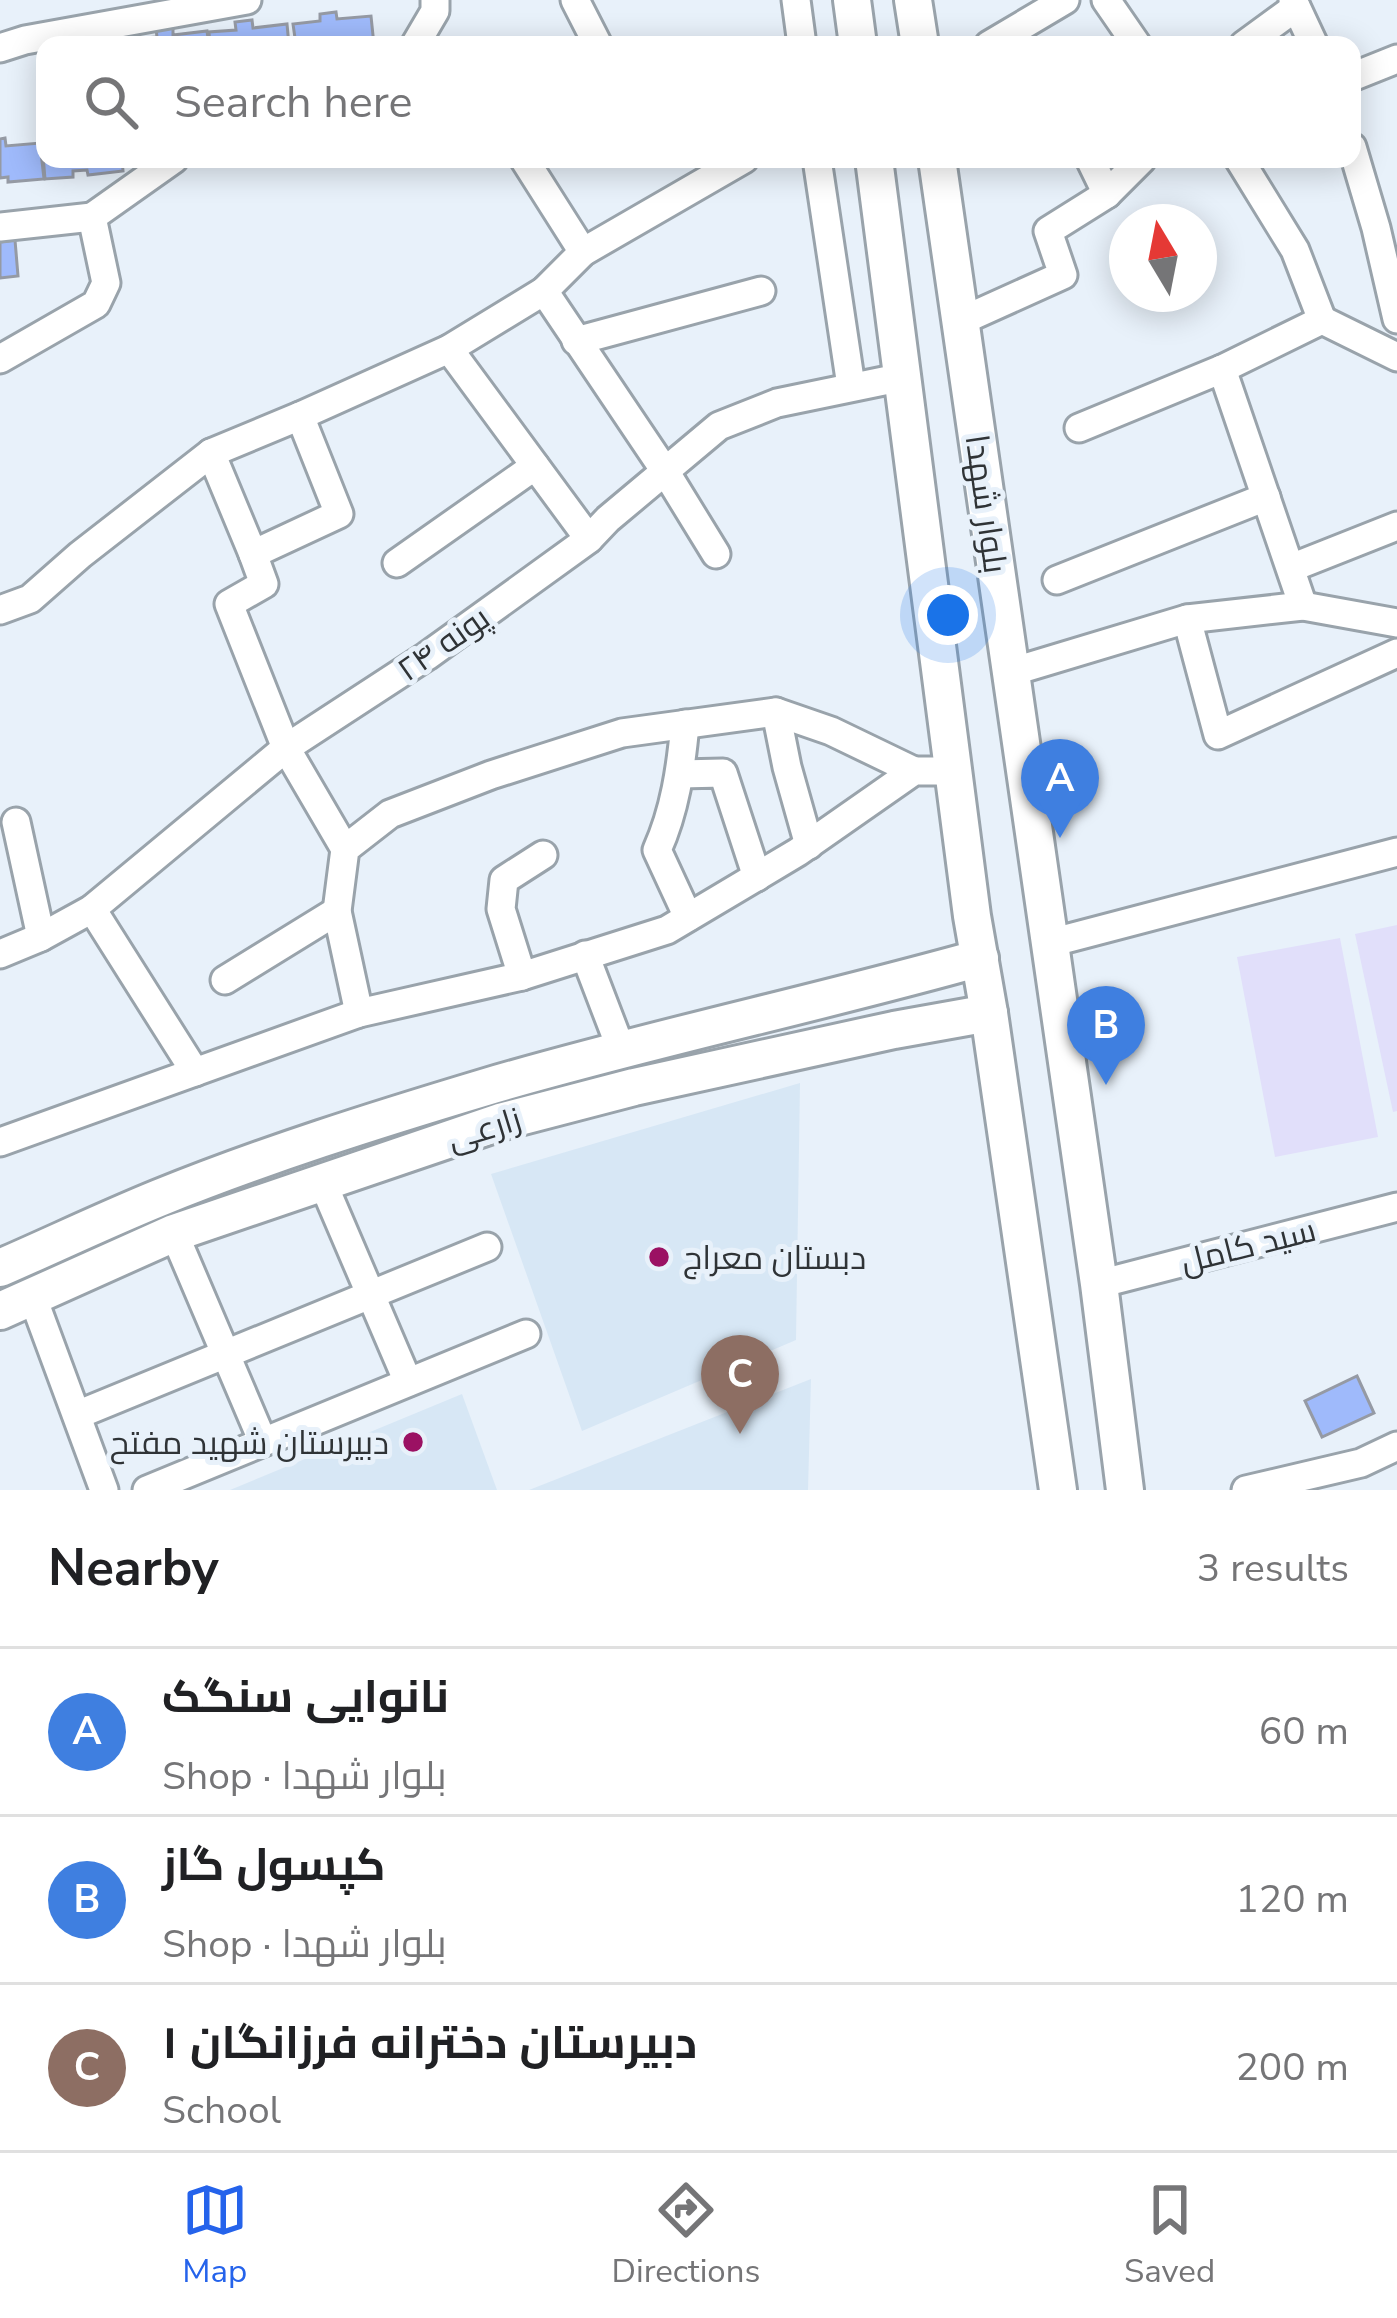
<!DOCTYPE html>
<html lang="en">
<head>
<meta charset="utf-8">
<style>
	:root { --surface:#fff; --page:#f6f6f6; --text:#202124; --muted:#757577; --line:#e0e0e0; --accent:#2563eb }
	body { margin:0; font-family:"Nunito Sans",Cairo,sans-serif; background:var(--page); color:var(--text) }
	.compass { position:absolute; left:1109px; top:204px; width:108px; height:108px; border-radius:50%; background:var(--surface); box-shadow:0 6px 30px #0003; rotate:350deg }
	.you { position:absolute; left:948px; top:615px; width:42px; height:42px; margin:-30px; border:9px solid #fff; border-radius:50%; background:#1a73e8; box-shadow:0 0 0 18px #1a73e833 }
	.badge { display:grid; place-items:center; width:78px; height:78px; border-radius:50%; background:var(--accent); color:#fff; font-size:39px; font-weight:700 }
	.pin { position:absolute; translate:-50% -99px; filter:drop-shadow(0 3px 6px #0008) }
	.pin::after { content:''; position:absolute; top:63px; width:42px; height:36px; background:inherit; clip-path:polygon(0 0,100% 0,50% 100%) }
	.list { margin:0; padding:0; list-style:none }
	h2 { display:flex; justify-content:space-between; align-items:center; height:156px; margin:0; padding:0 48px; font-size:51px }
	h2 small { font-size:39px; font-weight:400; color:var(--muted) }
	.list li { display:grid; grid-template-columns:78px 1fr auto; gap:36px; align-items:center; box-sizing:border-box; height:168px; padding:0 48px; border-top:3px solid var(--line) }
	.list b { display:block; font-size:45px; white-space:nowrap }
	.list p { margin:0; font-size:39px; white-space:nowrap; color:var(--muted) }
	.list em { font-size:39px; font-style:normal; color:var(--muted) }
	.icon { flex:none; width:66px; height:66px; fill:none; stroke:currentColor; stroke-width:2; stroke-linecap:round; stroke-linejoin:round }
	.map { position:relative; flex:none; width:1397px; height:1490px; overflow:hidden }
	.search { position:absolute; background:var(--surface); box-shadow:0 6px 30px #0003; left:36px; right:36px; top:36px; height:132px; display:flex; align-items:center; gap:30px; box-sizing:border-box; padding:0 42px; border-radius:24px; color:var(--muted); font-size:45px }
	.sheet { height:660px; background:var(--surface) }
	nav { display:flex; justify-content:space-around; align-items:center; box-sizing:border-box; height:168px; border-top:3px solid var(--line); background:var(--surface); font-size:33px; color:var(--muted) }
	nav a { display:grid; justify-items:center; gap:6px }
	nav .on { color:var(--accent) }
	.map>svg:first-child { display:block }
</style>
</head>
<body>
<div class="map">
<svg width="1397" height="1490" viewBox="0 0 1397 1490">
	<rect width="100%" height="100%" fill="#e8f1fa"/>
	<g fill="#d7e7f5">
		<path d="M800 1083 796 1340 582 1431 491 1174Z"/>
		<path d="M811 1379 808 1490H529Z"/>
		<path d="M462 1394 497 1490H230Z"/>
	</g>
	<g fill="#e1dffa">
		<path d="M1397 925V1111L1393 1112 1355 934Z"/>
		<path d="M1340 938 1378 1137 1275 1157 1237 957Z"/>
	</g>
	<g fill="#9fbafb" stroke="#959aa4" stroke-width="3">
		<path d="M336 12 337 19 371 16 374 45H296L293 24 320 21V14Z"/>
		<path d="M252 20 253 28 287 24 289 45H210L209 32 236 30 235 22Z"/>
		<path d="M173 28V35L207 31 209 45H131L130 39 157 37 156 29Z"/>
		<path d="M5 138 6 146 40 143 44 179 8 182V177L0 178V139Z"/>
		<path d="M42 143H45V159H122L123 171 88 175 87 170 73 171V177L45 179Z"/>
		<path d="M15 240 18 276 0 278V242Z"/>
		<path d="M1357 1376 1374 1413 1322 1437 1305 1401Z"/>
	</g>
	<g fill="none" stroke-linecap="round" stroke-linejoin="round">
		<g stroke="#99a3ab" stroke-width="33">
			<g id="minor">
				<path d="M575 0 598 45"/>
				<path d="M796 0 802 45"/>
				<path d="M1106 0 1137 45"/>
				<path d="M1293 0 1314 45"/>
				<path d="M415 45 435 11V0"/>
				<path d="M989 45 1065 0"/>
				<path d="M1244 45 1296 7"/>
				<path d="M0 48 25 40 247 0"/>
				<path d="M1352 77 1397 59"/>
				<path d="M1352 147 1376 228 1397 319"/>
				<path d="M524 159 583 252"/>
				<path d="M817 159 851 386"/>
				<path d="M1090 159 1107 194"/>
				<path d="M1239 159 1295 250 1322 320"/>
				<path d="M0 227 92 217"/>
				<path d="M544 291 665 471 716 554"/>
				<path d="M961 321 1063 275 1048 231 1107 194 1142 159"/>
				<path d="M576 341 761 291"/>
				<path d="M449 349 589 539"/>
				<path d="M0 359 96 304 106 283 92 217 174 159"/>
				<path d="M1222 369 1303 606"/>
				<path d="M300 416 339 514 253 554 264 584 229 604 286 748 345 849"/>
				<path d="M1079 428 1222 369 1322 320 1397 357"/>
				<path d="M211 453 253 554"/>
				<path d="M397 563 535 466"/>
				<path d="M1291 568 1397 526"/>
				<path d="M1057 580 1266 497"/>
				<path d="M0 610 30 599 80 555 211 453 300 416 449 349 544 291 583 252 744 159"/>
				<path d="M1187 619 1218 735 1397 653"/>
				<path d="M1011 672 1187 619 1303 606 1397 623"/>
				<path d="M776 712 787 767 809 845"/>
				<path d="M685 724C681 768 675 810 657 850L688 917"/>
				<path d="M680 774 723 773 757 877"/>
				<path d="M16 822 41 937"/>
				<path d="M92 909 195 1072"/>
				<path d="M1050 943 1397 852"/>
				<path d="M0 954 41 937 92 909 286 748 427 656 589 539 608 519 719 426 777 403 903 377"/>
				<path d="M585 955 621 1049"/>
				<path d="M522 976 501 909 504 880 543 855"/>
				<path d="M225 980 337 911"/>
				<path d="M359 1013 337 911 345 849 390 814 491 775 622 733 776 712 831 731 914 771"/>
				<path d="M0 1142 359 1013 522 976 667 930 798 852 914 771H955"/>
				<path d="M322 1181 408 1382"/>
				<path d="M174 1233 263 1442"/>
				<path d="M1099 1284 1397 1207"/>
				<path d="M33 1298 104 1490"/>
				<path d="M77 1415 487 1247"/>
				<path d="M147 1490 526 1334"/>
				<path d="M1246 1490 1361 1463 1397 1446"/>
			</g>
		</g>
		<g stroke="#99a3ab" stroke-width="42">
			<g id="major">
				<path d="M852 0 858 45"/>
				<path d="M913 0 920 45"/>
				<path d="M874 159 972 916 989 1013 1058 1490"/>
				<path d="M937 159 1099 1284 1125 1490"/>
				<path d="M0 1268C53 1245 105 1220 159 1198 265 1155 376 1120 486 1087 649 1039 816 1004 980 958"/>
				<path d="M0 1311 174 1233 500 1122 634 1087 894 1030 989 1013"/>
			</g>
		</g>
		<use href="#minor" stroke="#fff" stroke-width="27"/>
		<use href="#major" stroke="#fff" stroke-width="36"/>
	</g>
	<g fill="#9b1163" stroke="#e8f1fa" stroke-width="4.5">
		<circle cx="659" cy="1257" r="12"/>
		<circle cx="413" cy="1442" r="12"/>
	</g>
	<g text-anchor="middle" stroke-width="10" stroke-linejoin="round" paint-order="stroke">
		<g font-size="33" fill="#2f3336" stroke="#e8f1fa">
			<text transform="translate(987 504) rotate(82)" y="12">بلوار شهدا</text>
			<text transform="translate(443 643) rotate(-35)" y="12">پونه ۲۴</text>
			<text transform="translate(484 1128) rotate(-17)" y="12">زارعی</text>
			<text transform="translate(1248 1245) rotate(-14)" y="12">سید کامل</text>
		</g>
		<g font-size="33" fill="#2f3336" stroke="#e8f1fa" text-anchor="start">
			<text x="683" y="1269">دبستان معراج</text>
			<text x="389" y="1454" text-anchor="end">دبیرستان شهید مفتح</text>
		</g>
	</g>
</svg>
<svg class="compass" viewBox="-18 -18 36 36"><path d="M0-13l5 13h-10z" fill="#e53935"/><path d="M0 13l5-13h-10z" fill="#757577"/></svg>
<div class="you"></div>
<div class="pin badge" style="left:1060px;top:838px;background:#3f7fe0">A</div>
<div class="pin badge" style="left:1106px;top:1085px;background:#3f7fe0">B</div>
<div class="pin badge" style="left:740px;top:1434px;background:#8d6e63">C</div>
<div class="search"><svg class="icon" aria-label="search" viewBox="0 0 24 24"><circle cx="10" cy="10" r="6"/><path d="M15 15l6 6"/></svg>Search here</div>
</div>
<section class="sheet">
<h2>Nearby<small>3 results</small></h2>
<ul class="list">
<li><span class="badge" style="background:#3f7fe0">A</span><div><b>نانوایی سنگک</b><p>Shop · بلوار شهدا</p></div><em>60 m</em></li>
<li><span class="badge" style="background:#3f7fe0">B</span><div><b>کپسول گاز</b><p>Shop · بلوار شهدا</p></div><em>120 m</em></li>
<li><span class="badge" style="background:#8d6e63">C</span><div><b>دبیرستان دخترانه فرزانگان ۱</b><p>School</p></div><em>200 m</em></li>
</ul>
</section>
<nav>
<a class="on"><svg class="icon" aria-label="map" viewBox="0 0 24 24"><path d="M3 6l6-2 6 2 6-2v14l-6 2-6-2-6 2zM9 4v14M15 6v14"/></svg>Map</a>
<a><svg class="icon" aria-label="directions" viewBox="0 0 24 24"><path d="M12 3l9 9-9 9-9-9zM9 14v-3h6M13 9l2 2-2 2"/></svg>Directions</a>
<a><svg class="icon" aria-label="saved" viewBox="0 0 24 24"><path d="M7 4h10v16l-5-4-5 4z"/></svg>Saved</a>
</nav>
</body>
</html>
